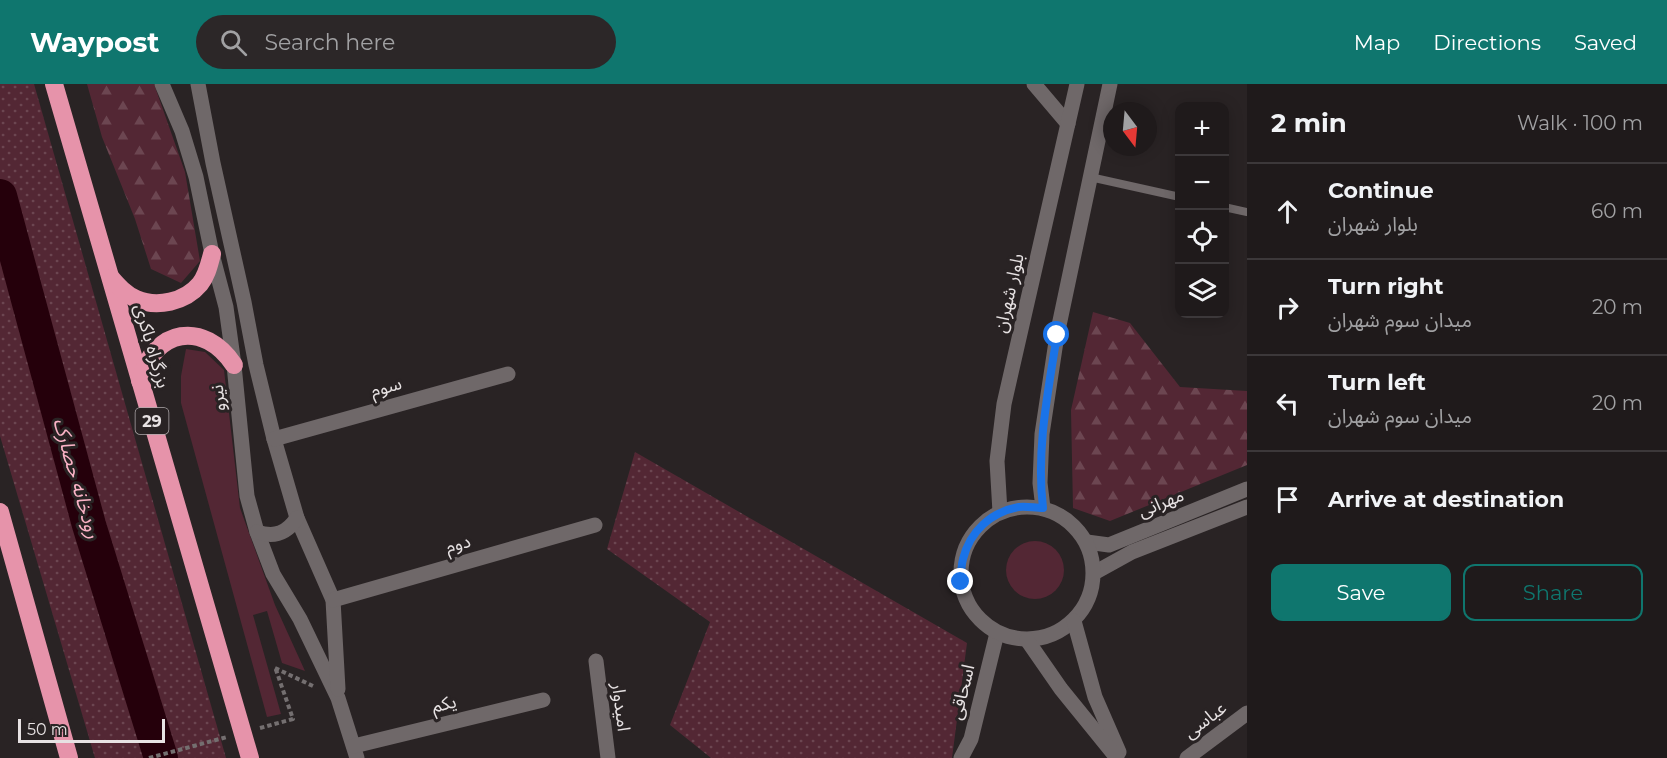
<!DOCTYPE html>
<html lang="en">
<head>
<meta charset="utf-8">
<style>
	:root { --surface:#1f1a1b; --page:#2c2728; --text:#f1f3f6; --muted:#a1a1a3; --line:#3c383a; --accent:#0f766e }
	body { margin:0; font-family:Montserrat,"Noto Sans Arabic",sans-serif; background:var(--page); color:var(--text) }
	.controls { position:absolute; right:18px; top:18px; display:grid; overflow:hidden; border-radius:12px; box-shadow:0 3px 15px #0003 }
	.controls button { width:54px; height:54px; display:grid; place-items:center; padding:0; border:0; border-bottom:2px solid var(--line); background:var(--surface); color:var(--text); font:30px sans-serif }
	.compass { position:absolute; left:1103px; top:18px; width:54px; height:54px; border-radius:50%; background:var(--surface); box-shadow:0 3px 15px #0003; rotate:164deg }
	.scale { position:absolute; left:18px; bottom:15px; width:147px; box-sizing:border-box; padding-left:6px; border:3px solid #e7e2e3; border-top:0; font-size:16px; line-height:21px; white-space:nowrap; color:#e7e2e3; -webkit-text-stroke:4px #292324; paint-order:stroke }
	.stop { position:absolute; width:18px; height:18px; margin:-14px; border:4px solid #1a73e8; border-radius:50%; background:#fff }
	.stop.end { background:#1a73e8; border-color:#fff; box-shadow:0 2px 6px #0008 }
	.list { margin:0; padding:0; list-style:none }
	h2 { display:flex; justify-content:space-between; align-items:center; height:78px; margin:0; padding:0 24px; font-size:26px }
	h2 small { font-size:20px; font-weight:400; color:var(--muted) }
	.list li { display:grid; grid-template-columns:39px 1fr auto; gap:18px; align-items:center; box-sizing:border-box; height:96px; padding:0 24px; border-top:2px solid var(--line) }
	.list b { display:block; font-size:22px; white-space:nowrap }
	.list p { margin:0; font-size:20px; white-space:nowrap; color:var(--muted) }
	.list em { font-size:20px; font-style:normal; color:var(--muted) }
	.actions { display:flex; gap:12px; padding:18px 24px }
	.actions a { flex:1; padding:14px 0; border:2px solid var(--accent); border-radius:12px; text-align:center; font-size:21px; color:var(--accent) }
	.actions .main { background:var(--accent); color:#fff }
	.icon { flex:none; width:33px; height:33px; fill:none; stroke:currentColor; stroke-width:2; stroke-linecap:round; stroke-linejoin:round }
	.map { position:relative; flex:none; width:1247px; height:674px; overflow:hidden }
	header { display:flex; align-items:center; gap:36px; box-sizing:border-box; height:84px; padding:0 30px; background:var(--accent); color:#fff }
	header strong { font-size:28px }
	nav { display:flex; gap:33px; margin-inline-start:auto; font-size:21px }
	.search { width:420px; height:54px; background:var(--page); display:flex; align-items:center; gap:15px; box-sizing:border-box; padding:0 21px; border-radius:33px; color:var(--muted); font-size:22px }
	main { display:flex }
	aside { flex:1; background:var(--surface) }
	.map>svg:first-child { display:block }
</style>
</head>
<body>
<header>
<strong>Waypost</strong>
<div class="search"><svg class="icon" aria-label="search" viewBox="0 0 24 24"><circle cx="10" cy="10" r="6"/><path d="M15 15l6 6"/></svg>Search here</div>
<nav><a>Map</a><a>Directions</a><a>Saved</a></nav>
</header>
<main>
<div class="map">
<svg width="1247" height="674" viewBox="0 0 1247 674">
	<defs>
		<pattern id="forest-firs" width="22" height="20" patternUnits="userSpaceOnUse" patternTransform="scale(1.5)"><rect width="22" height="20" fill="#532734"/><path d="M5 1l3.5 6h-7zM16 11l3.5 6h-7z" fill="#6c4651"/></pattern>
		<pattern id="garden-dots" width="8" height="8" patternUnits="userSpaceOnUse" patternTransform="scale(1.5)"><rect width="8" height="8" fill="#532734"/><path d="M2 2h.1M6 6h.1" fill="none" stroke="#6c4651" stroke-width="1.8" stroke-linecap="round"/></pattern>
	</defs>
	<rect width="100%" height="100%" fill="#292324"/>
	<g fill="#532734">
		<path d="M186 265 205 268 224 286 240 424 275 521 305 587 282 579 267 527 253 531 281 630 267 633 181 319V292Z"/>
		<circle cx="1035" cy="486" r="29"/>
	</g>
	<g fill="url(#forest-firs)">
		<path d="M87 0H154L185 88 200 177 181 199 151 185 135 135 102 53Z"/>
		<path d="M1093 228 1130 239 1180 303 1247 307V381L1110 437 1073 424 1071 326Z"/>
	</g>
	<g fill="url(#garden-dots)">
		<path d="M0 0H34L226 674H95L0 352Z"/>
		<path d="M635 368 967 559 952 674H711L670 641 710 538 607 465Z"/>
	</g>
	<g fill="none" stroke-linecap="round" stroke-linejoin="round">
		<path stroke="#25000b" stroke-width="34" d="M0 112 89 441 161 674"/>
		<g stroke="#746f70" stroke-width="4" stroke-dasharray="4.5 3" stroke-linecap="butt">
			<path d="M275 584 315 603"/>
			<path d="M260 644 293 635 275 583"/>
			<path d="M149 674 227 653"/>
		</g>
		<g stroke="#6f6869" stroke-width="8">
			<path d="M1090 93 1180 113"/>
			<path d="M1224 123 1247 128"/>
		</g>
		<g stroke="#6f6869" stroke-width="15">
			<path d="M162 0 182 47 196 93 212 170 226 223 234 281 247 412 257 448 273 490 300 535 338 614 357 674"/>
			<path d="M198 0 213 79 244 218 256 281 274 355 297 434 333 516 338 605"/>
			<path d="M1034 0 1068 40"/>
			<path d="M274 355 508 290"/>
			<path d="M257 448C275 454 287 449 297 434"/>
			<path d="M1087 458 1109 461 1247 405"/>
			<path d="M1094 489 1132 468 1247 423"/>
			<path d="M333 516 595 441"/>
			<path d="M596 577 608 674"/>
			<path d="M354 662 543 616"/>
			<path d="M961 674 971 655 997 549"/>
			<path d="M1187 674 1247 629"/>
		</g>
		<g stroke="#6f6869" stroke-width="15">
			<circle cx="1027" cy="489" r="66"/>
			<path d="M1043 424 1040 399 1042 350 1057 251 1110 0"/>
			<path d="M1000 428 997 377 1004 320 1077 0"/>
			<path d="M1074 537 1095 613 1119 668"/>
			<path d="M1027 556 1061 605 1117 674"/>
		</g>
		<g stroke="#e693aa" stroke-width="18">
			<path d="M54 0 250 674"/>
			<path d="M111 194C118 202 125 210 136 215 157 224 185 218 200 200 207 191 209 181 212 170"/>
			<path d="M140 297C154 244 204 236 234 281"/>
			<path d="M0 428 69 674"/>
		</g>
	</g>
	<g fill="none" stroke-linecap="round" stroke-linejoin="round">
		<path stroke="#1a73e8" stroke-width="8" d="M961 498C961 491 961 482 963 475 970 447 991 428 1019 423 1026 422 1035 424 1043 424 1036 366 1048 308 1057 251"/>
	</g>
	<g text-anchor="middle" stroke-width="6" stroke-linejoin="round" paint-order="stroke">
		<rect fill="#292324" stroke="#aea9aa" stroke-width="1.5" x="135.5" y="324" width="33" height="26" rx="4.5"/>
		<g font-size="16" font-weight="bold" fill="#e7e2e3">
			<text x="152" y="343">29</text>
		</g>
		<g font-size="18" fill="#e7e2e3" stroke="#292324">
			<text transform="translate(1009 209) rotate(-77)" y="6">بلوار شهران</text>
			<text transform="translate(152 262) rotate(74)" y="6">بزرگراه باکری</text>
			<text transform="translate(386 303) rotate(-16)" y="6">سوم</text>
			<text transform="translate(218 314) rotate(-96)" y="6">نیرو</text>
			<text transform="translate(1161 419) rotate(-22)" y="6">مهرانی</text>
			<text transform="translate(458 460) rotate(-16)" y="6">دوم</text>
			<text transform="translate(962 608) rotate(-76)" y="6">اسحاقی</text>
			<text transform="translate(444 620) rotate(-14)" y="6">یکم</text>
			<text transform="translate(621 623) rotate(83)" y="6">امیدوار</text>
			<text transform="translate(1205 636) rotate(-37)" y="6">عباسی</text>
		</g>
		<g font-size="20" font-style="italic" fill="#fbb3c6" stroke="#292324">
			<text transform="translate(77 394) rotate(74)" y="7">رودخانه حصارک</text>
		</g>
	</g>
</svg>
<div class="controls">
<button>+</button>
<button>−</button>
<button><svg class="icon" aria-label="locate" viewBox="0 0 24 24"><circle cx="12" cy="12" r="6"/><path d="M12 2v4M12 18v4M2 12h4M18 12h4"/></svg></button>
<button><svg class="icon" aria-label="layers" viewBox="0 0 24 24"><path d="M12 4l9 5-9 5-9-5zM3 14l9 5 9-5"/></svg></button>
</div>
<svg class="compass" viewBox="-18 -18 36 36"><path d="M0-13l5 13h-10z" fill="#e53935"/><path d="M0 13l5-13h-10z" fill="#a1a1a3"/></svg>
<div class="scale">50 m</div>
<div class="stop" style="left:1057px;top:251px"></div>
<div class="stop end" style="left:961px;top:498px"></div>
</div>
<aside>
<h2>2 min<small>Walk · 100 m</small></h2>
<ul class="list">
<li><svg class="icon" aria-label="ahead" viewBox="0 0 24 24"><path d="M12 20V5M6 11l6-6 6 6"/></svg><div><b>Continue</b><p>بلوار شهران</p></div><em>60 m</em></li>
<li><svg class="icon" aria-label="right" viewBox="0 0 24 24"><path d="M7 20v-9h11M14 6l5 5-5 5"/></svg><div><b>Turn right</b><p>میدان سوم شهران</p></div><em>20 m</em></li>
<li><svg class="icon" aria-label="left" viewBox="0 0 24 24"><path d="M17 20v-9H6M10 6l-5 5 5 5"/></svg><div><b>Turn left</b><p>میدان سوم شهران</p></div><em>20 m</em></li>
<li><svg class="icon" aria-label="arrive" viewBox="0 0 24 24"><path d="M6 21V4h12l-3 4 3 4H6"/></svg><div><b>Arrive at destination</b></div></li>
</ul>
<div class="actions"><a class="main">Save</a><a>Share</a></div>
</aside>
</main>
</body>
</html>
